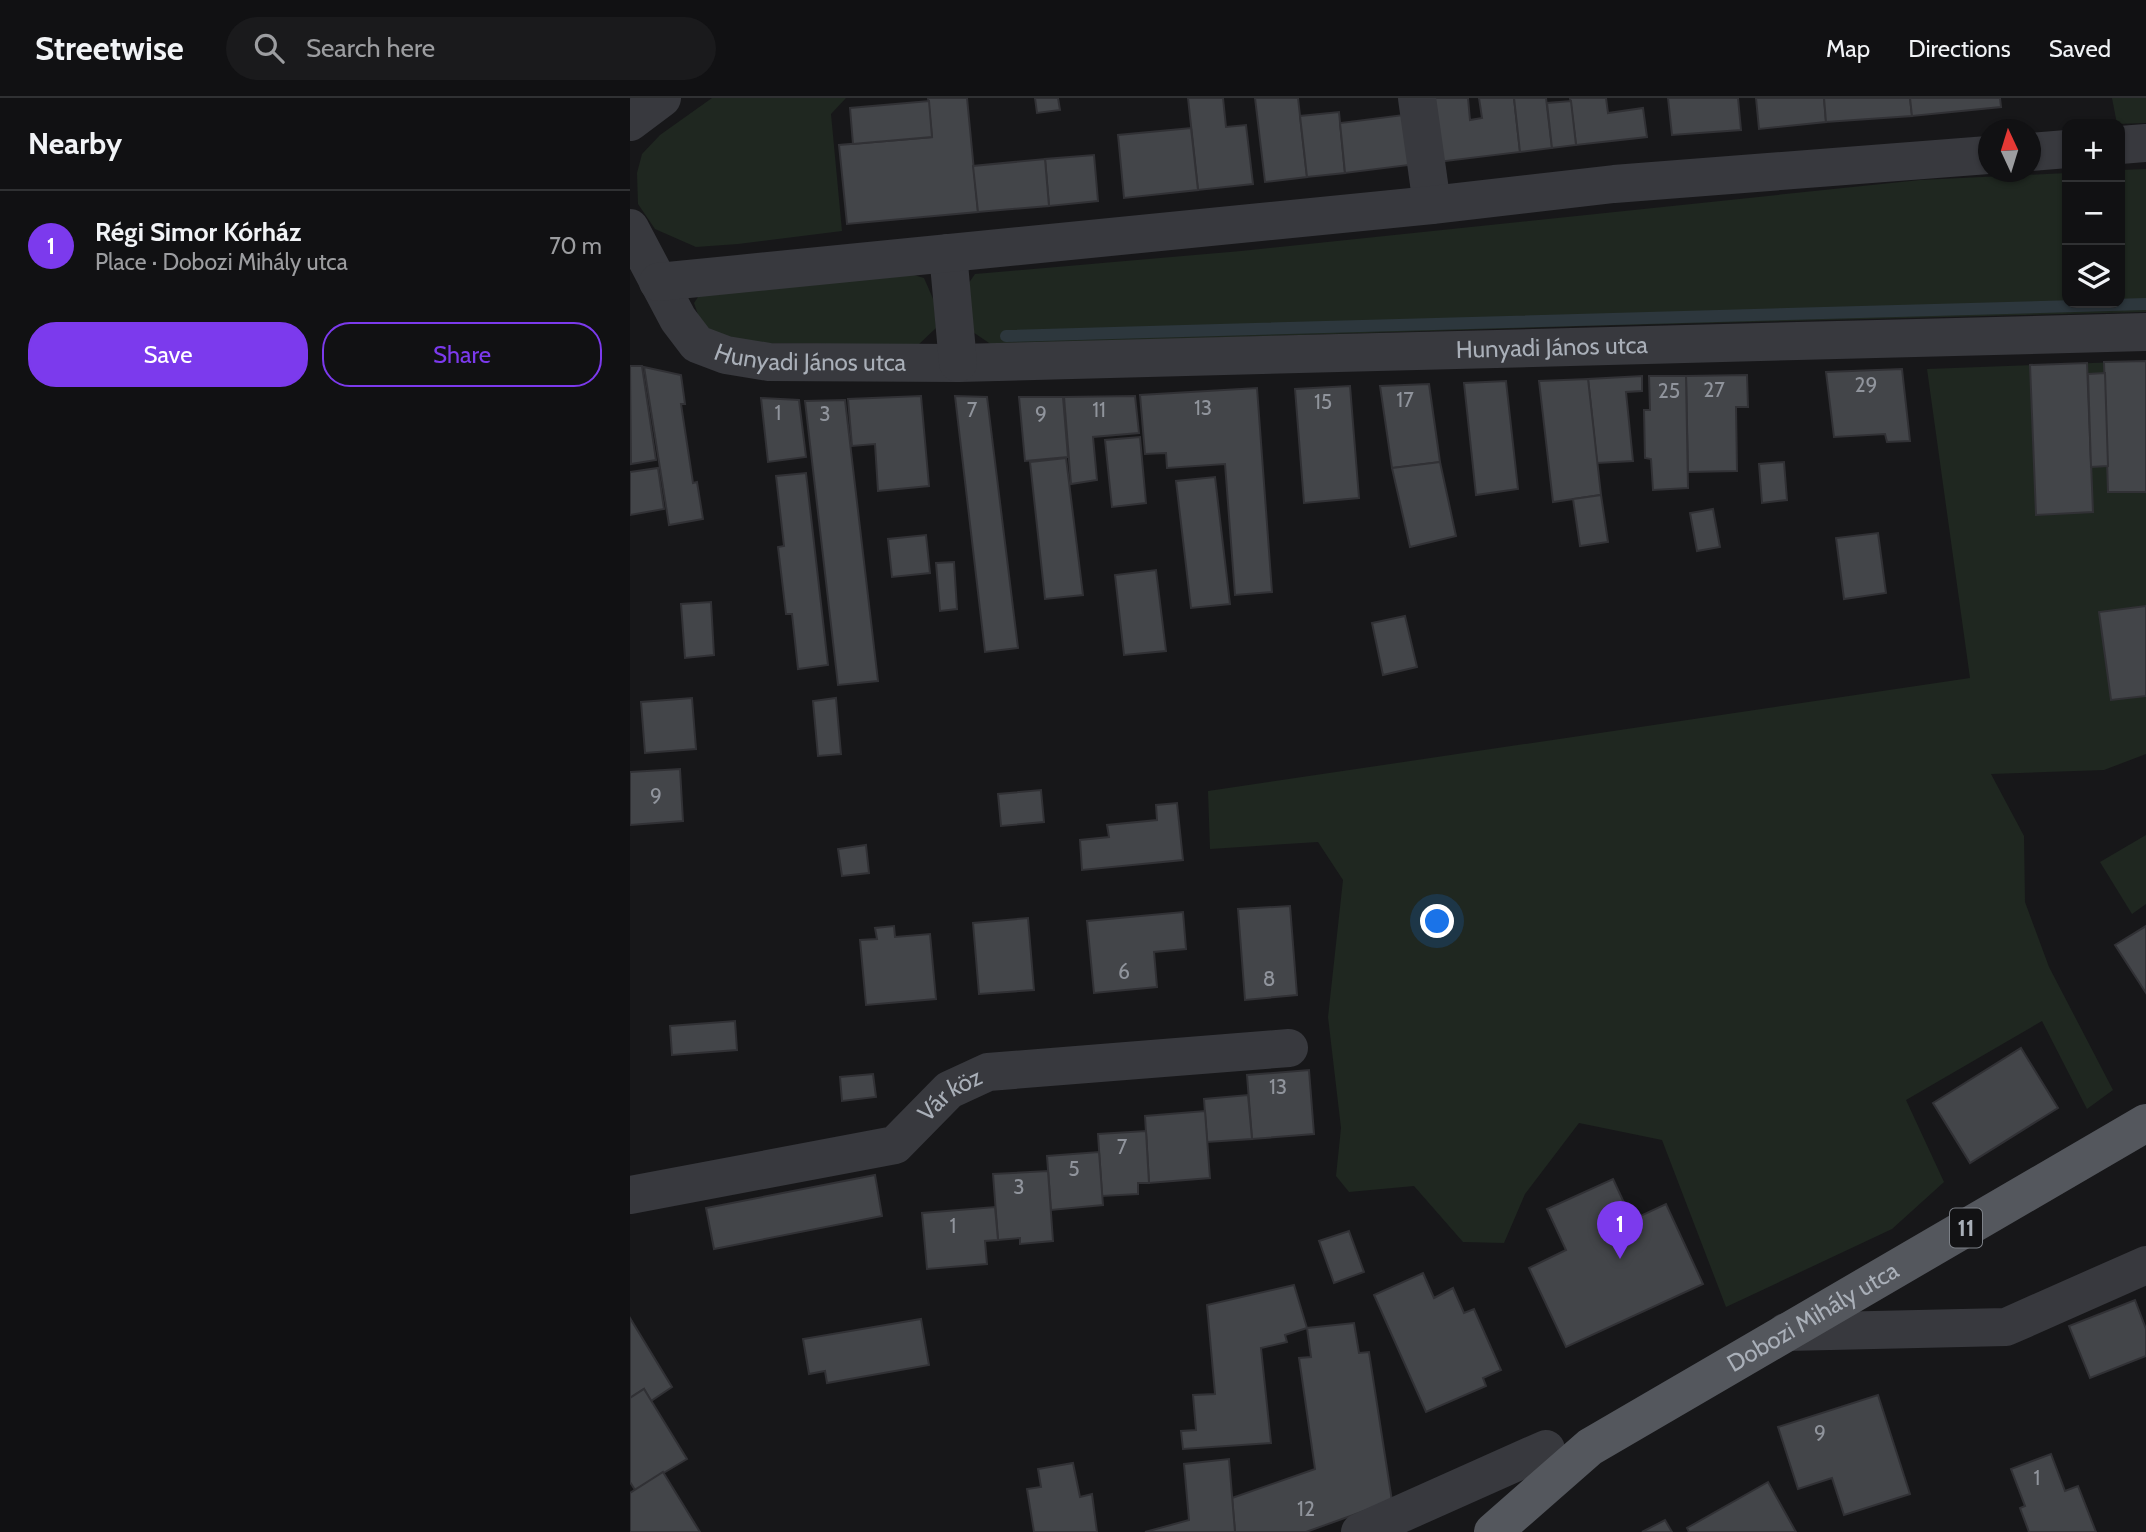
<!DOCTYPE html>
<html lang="en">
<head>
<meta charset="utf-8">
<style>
	:root { --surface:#111113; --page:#1a1a1c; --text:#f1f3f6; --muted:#9c9da0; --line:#303133; --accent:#7c3aed }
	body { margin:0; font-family:Cabin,sans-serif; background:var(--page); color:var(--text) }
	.controls { position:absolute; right:21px; top:21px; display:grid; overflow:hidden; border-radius:14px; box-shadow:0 2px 5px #0004 }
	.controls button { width:63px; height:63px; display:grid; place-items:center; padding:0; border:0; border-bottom:2px solid var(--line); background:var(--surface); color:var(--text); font:35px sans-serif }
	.compass { position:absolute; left:1348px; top:21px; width:63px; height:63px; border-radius:50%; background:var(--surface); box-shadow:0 2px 5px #0004; rotate:356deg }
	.you { position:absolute; left:808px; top:824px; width:24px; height:24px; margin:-18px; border:5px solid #fff; border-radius:50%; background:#1a73e8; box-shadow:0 0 0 10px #1a73e833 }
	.badge { display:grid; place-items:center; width:46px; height:46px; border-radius:50%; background:var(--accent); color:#fff; font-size:23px; font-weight:700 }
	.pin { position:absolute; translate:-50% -58px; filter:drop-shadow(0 2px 4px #0008) }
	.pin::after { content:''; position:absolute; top:37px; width:24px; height:21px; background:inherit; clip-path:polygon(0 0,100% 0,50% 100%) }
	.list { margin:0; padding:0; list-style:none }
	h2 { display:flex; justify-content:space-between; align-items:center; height:91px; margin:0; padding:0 28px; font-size:30px }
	h2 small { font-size:23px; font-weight:400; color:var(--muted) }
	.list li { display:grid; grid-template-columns:46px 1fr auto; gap:21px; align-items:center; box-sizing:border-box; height:112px; padding:0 28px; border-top:2px solid var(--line) }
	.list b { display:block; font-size:26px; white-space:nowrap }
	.list p { margin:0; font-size:23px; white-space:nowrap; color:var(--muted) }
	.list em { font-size:23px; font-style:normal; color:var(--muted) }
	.actions { display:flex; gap:14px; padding:21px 28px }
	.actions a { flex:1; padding:16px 0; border:2px solid var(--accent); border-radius:28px; text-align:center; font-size:24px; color:var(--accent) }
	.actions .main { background:var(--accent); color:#fff }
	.icon { flex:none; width:38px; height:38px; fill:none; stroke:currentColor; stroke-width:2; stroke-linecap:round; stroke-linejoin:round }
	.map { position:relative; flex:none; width:1516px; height:1434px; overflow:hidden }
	header { display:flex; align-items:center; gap:42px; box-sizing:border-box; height:98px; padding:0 35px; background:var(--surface); border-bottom:2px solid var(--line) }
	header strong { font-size:33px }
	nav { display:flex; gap:38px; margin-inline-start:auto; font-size:24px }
	.search { width:490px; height:63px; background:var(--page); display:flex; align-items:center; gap:18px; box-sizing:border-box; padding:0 24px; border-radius:38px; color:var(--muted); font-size:26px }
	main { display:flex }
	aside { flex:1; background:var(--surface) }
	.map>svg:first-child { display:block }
</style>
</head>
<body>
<header>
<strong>Streetwise</strong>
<div class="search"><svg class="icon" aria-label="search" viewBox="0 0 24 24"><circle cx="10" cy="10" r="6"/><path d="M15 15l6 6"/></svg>Search here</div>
<nav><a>Map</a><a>Directions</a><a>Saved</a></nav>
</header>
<main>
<aside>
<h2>Nearby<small></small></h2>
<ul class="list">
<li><span class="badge">1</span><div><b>Régi Simor Kórház</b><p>Place · Dobozi Mihály utca</p></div><em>70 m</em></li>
</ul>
<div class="actions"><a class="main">Save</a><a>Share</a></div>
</aside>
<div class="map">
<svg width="1516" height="1434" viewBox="0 0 1516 1434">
	<rect width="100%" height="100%" fill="#171719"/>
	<g fill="#1f2720">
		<path d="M82 0H216L201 16 212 133 108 146 66 149 25 131 8 106 7 75 12 56 30 37Z"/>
		<path d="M1482 0H1516V25L1487 26Z"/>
		<path d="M1516 71V214L957 228 362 247 340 232 336 189 345 176 611 153 1290 82 1437 75V205H1490V72Z"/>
		<path d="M277 175 294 180 304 203 306 230 288 247 108 245 85 242 71 225 64 205 70 196Z"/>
		<path d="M1516 263V656L1474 672 1361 676 1394 738 1395 804 1419 869 1483 992 1457 1011 1412 923 1276 1002 1314 1084 1262 1131 1096 1209 1032 1042 949 1025 895 1096 874 1145 833 1144 784 1088 719 1094 706 1078 711 1030 698 919 713 782 688 744 580 751 578 693 1340 580 1297 271Z"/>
		<path d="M1516 737V806L1502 816 1470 764Z"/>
	</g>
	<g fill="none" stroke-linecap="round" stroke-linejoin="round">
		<path stroke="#2d373d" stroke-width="12" d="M376 238 1516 206"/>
	</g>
	<g fill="#434549" stroke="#313135" stroke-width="2">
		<path d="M298 0H337L348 114 217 126 209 47 302 39Z"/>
		<path d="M405 0H428L430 12 407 15Z"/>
		<path d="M558 0H593L596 29 616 27 623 86 568 92Z"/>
		<path d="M625 0H668L677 79 635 84Z"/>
		<path d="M801 0H838L840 22 852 20 849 0H884L890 54 808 64Z"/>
		<path d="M884 0H916L922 50 890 54Z"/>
		<path d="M940 0H976L978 15 1013 10 1017 39 946 47Z"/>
		<path d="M1038 0H1108L1111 32 1042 37Z"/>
		<path d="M1126 0H1194L1196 24 1129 31Z"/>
		<path d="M1194 0H1280L1282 18 1196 24Z"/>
		<path d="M1280 0H1370L1371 9 1282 18Z"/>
		<path d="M299 3 302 39 223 46 220 10Z"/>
		<path d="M941 3 946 47 922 50 917 5Z"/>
		<path d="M709 14 715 75 677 79 670 18Z"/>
		<path d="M781 16 787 66 715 75 710 25Z"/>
		<path d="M561 30 568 92 494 100 488 37Z"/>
		<path d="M464 57 468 103 419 108 415 61Z"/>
		<path d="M415 61 419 108 348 114 343 68Z"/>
		<path d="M1516 263V394H1478L1474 264Z"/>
		<path d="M1457 265 1463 414 1406 417 1400 267Z"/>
		<path d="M0 268H12L26 362 1 366Z"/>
		<path d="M14 269 51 277 55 306H51L63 385 67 384 73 421 39 427Z"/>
		<path d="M1272 271 1280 343 1257 344 1255 336 1204 339 1196 274Z"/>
		<path d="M1475 275 1478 368 1461 369 1458 276Z"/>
		<path d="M1117 277 1118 309H1106L1107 373 1058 374 1056 278Z"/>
		<path d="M1012 278V293L996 294 1003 363 967 365 958 281Z"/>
		<path d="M1019 278H1056L1058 390 1023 392 1021 361 1015 360 1014 312H1020Z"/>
		<path d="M958 281 971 397 923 404 909 283Z"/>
		<path d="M876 283 888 391 846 397 834 285Z"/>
		<path d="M799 286 810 364 762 370 750 288Z"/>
		<path d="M720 288 729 400 674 405 665 291Z"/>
		<path d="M627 290 642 494 605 497 595 366 537 370 536 355 515 356 510 297Z"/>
		<path d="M291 298 299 388 248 393 245 346 222 348 218 301Z"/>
		<path d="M325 298 357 299 388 550 355 554Z"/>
		<path d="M505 298 509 335 463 339 467 382 441 386 434 299Z"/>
		<path d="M389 299H433L438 359 395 363Z"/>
		<path d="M131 300 169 302 176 359 138 364Z"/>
		<path d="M215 302 248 583 208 587 175 303Z"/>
		<path d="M510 339 516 405 482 409 475 342Z"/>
		<path d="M436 360 453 497 415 501 400 364Z"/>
		<path d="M810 364 826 438 780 449 762 370Z"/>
		<path d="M1154 364 1157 402 1132 405 1129 366Z"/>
		<path d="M28 370 34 411 0 417V374Z"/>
		<path d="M176 375 198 567 168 571 162 516H156L148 449 154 448 146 378Z"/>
		<path d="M585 379 600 506 561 510 546 383Z"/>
		<path d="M971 397 978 444 950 448 943 401Z"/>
		<path d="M1083 411 1090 449 1067 453 1060 415Z"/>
		<path d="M1248 435 1256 495 1214 501 1206 440Z"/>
		<path d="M296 437 300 475 262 479 258 441Z"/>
		<path d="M324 464 327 511 310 513 306 465Z"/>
		<path d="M526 472 536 553 494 557 485 477Z"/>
		<path d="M81 504 84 557 55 560 51 506Z"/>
		<path d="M1516 508V598L1481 602 1469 514Z"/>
		<path d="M775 518 787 569 753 577 742 525Z"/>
		<path d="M62 600 66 651 15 655 11 604Z"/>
		<path d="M206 600 211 656 188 658 183 603Z"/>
		<path d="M50 671 53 723 0 727V674Z"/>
		<path d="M411 692 414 724 371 728 368 696Z"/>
		<path d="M547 705 553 762 452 772 450 742 479 739 477 727 527 722 526 707Z"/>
		<path d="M236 747 239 775 212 778 208 751Z"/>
		<path d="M660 808 667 897 615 902 608 811Z"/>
		<path d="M553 814 556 851 524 854 527 889 464 895 457 823Z"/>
		<path d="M398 820 404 892 349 896 343 825Z"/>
		<path d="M264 828 265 839 300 836 306 901 236 907 230 842 247 841 245 830Z"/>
		<path d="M1516 828V895L1485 847Z"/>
		<path d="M105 923 107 952 42 957 40 928Z"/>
		<path d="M1391 950 1428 1010 1340 1065 1303 1005Z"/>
		<path d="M679 972 684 1036 622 1041 617 977Z"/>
		<path d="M243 976 246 999 212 1003 210 979Z"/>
		<path d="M618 997 622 1041 577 1044 574 1001Z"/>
		<path d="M575 1013 580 1080 519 1085 515 1018Z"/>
		<path d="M516 1033 519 1085H508V1096L472 1098 468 1036Z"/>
		<path d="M469 1054 473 1107 421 1112 417 1058Z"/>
		<path d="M418 1073 423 1143 390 1146V1140L368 1142 363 1076Z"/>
		<path d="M245 1077 252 1118 84 1151 76 1110Z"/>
		<path d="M983 1081 1002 1122 1036 1106 1073 1186 936 1249 899 1170 936 1152 917 1111Z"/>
		<path d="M365 1109 368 1142 355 1143 357 1166 297 1171 292 1115Z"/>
		<path d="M719 1133 734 1174 704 1185 689 1143Z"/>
		<path d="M793 1175 804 1200 823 1190 834 1215 844 1211 871 1272 853 1280 856 1288 796 1314 744 1197Z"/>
		<path d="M664 1187 677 1230 655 1237 657 1244 631 1250 641 1345 553 1351 551 1333 566 1332 563 1297 585 1296 577 1207Z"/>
		<path d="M1505 1202 1516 1231V1258L1460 1280 1439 1228Z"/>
		<path d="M0 1220 42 1289 21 1303 14 1291 0 1300Z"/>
		<path d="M291 1221 299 1267 197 1285 195 1273 179 1276 173 1241Z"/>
		<path d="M724 1225 729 1255 739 1254 762 1403 676 1434H605L602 1400 685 1371 669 1260 681 1259 677 1230Z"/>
		<path d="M14 1291 57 1361 5 1392 0 1384V1300Z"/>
		<path d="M1248 1297 1280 1396 1214 1417 1202 1380 1168 1391 1148 1329Z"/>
		<path d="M1421 1356 1435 1393 1448 1388 1466 1434H1399L1390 1410 1395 1408 1381 1371Z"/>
		<path d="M599 1361 605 1434H515L559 1422 554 1366Z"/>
		<path d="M443 1365 450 1399 462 1396 467 1434H404L397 1391 411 1389 408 1371Z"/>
		<path d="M33 1374 70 1434H0V1395Z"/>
		<path d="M1138 1384 1166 1434H1059L1057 1430Z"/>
		<path d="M1035 1422 1042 1434H1012Z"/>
	</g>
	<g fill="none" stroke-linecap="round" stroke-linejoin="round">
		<g stroke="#38393e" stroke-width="38">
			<path d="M787 0 802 107"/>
			<path d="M0 24 32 0"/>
			<path d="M1490 47 1516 45"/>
			<path d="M1400 54 1437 51"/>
			<path id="s1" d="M0 130 48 221 67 246 96 257 139 264 328 265 1516 234"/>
			<path d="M318 155 328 265"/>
			<path d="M28 184 802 107 984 86 1358 57"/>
			<path id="s2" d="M0 1097 265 1047 319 992 358 974 659 950"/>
			<path d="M1156 1234 1376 1229 1516 1167"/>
			<path d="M730 1434 916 1351"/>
		</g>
		<path stroke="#54575d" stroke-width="38" id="s3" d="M863 1434 960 1349 1516 1025"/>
	</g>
	<g text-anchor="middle" stroke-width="5" stroke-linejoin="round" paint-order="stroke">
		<g font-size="21" fill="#90949c">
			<text x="1236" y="294">29</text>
			<text x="1084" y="299">27</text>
			<text x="1039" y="300">25</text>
			<text x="775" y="309">17</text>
			<text x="693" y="311">15</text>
			<text x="573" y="317">13</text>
			<text x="342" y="319">7</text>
			<text x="469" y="319">11</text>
			<text x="148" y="322">1</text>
			<text x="195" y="323">3</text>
			<text x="411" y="323">9</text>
			<text x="26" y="705">9</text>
			<text x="494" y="881">6</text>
			<text x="639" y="888">8</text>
			<text x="648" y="996">13</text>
			<text x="492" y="1056">7</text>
			<text x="444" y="1078">5</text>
			<text x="389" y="1096">3</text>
			<text x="323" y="1135">1</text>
			<text x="1190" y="1342">9</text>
			<text x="1407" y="1387">1</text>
			<text x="676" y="1418">12</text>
		</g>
		<rect fill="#121214" stroke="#7c8087" stroke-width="2" x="1320" y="1110.5" width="32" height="39" rx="5"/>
		<g font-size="23" font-weight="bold" fill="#a9afb8">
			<text x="1336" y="1138">11</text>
		</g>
		<g font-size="24" fill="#a9afb8" stroke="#121214">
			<text dy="8" stroke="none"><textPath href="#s1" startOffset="992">Hunyadi János utca</textPath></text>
			<text dy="8" stroke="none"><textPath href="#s1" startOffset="250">Hunyadi János utca</textPath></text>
			<text dy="8" stroke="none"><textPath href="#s2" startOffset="345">Vár köz</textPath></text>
			<text dy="8" stroke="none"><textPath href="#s3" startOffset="387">Dobozi Mihály utca</textPath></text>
		</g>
	</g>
</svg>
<div class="controls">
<button>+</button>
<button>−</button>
<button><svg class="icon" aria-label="layers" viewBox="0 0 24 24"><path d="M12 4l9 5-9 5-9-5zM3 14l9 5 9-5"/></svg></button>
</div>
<svg class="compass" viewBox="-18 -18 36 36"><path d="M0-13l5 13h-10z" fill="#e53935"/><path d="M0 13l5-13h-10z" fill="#9c9da0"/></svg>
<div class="you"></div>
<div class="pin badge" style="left:990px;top:1161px">1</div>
</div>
</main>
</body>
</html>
